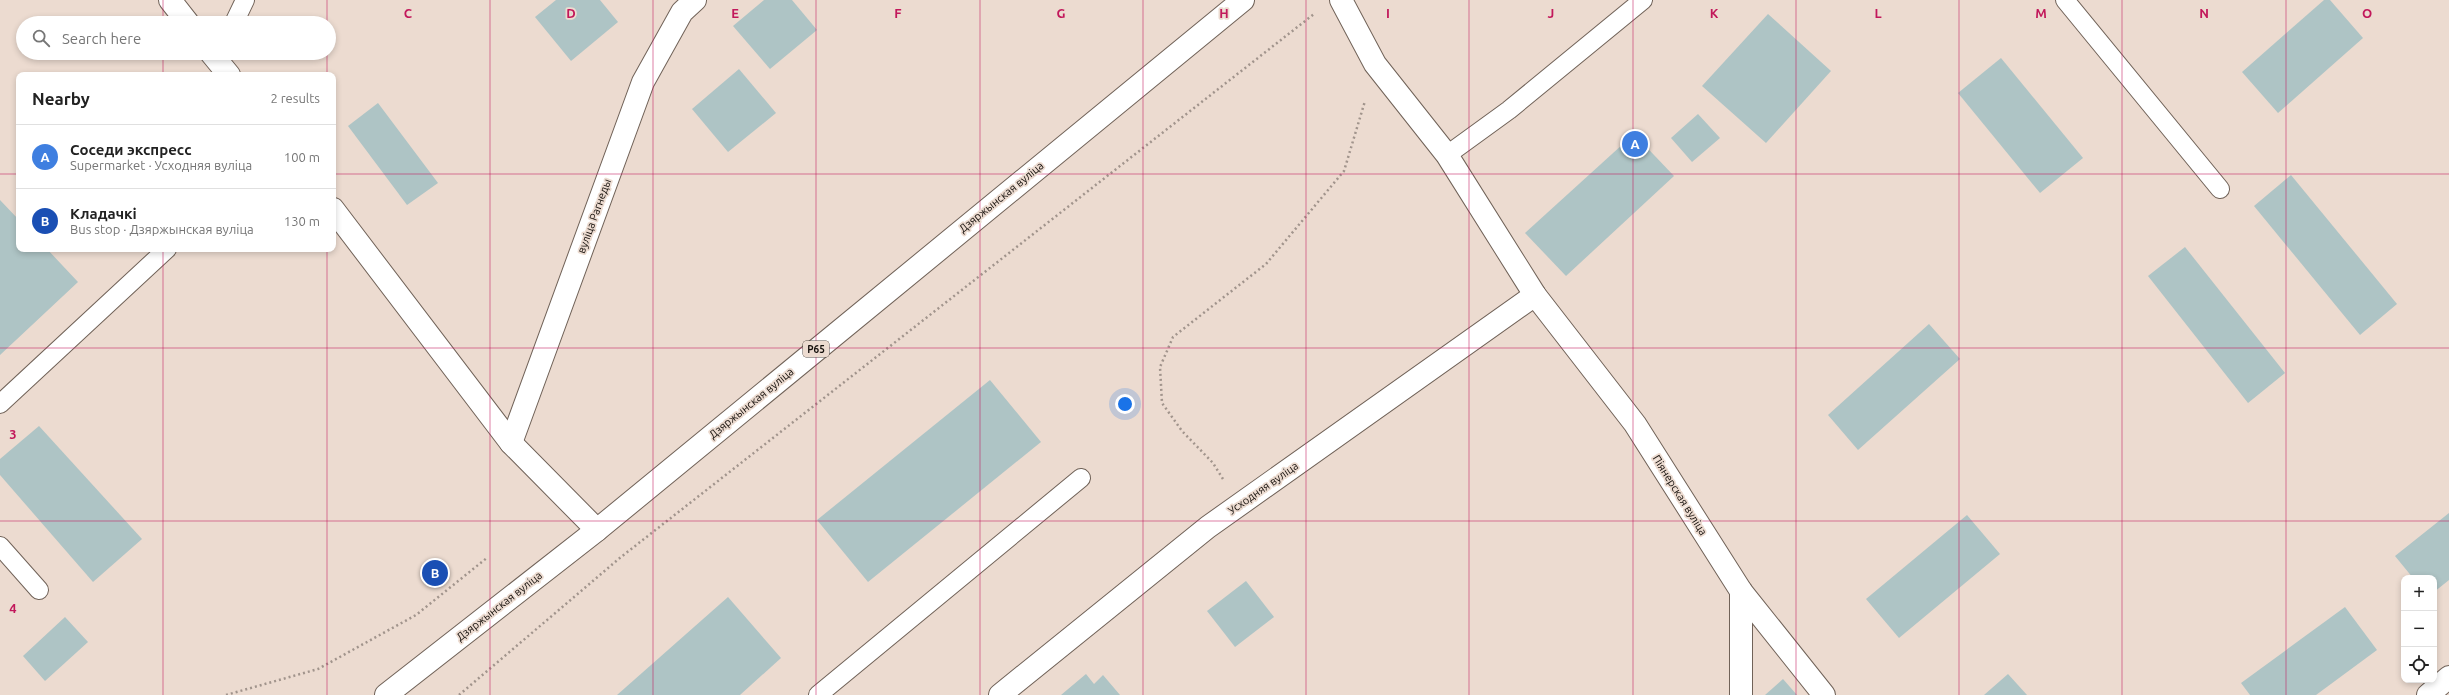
<!DOCTYPE html>
<html lang="en">
<head>
<meta charset="utf-8">
<style>
	:root { --surface:#fff; --page:#f2f2f2; --text:#222; --muted:#767676; --line:#e0e0e0; --accent:#15646a }
	body { margin:0; font-family:Ubuntu,sans-serif; background:var(--page); color:var(--text) }
	.controls { position:absolute; right:12px; bottom:12px; display:grid; overflow:hidden; border-radius:8px; box-shadow:0 2px 6px #0003 }
	.controls button { width:36px; height:36px; display:grid; place-items:center; padding:0; border:0; border-bottom:1px solid var(--line); background:var(--surface); color:var(--text); font:20px sans-serif }
	.you { position:absolute; left:1125px; top:404px; width:14px; height:14px; margin:-10px; border:3px solid #fff; border-radius:50%; background:#1a73e8; box-shadow:0 0 0 6px #1a73e833 }
	.badge { display:grid; place-items:center; width:26px; height:26px; border-radius:50%; background:var(--accent); color:#fff; font-size:13px; font-weight:700 }
	.pin { position:absolute; translate:-50% -50%; border:2px solid #fff; box-shadow:0 1px 4px #0006 }
	.list { margin:0; padding:0; list-style:none }
	h2 { display:flex; justify-content:space-between; align-items:center; height:52px; margin:0; padding:0 16px; font-size:17px }
	h2 small { font-size:13px; font-weight:400; color:var(--muted) }
	.list li { display:grid; grid-template-columns:26px 1fr auto; gap:12px; align-items:center; box-sizing:border-box; height:64px; padding:0 16px; border-top:1px solid var(--line) }
	.list b { display:block; font-size:15px; white-space:nowrap }
	.list p { margin:0; font-size:13px; white-space:nowrap; color:var(--muted) }
	.list em { font-size:13px; font-style:normal; color:var(--muted) }
	.icon { flex:none; width:22px; height:22px; fill:none; stroke:currentColor; stroke-width:2; stroke-linecap:round; stroke-linejoin:round }
	.map { position:relative; flex:none; width:2449px; height:695px; overflow:hidden }
	.search { position:absolute; background:var(--surface); box-shadow:0 2px 6px #0003; left:16px; top:16px; width:320px; height:44px; display:flex; align-items:center; gap:10px; box-sizing:border-box; padding:0 14px; border-radius:22px; color:var(--muted); font-size:15px }
	.panel { position:absolute; background:var(--surface); box-shadow:0 2px 6px #0003; left:16px; top:72px; width:320px; height:180px; border-radius:8px }
	.map>svg:first-child { display:block }
</style>
</head>
<body>
<div class="map">
<svg width="2449" height="695" viewBox="0 0 2449 695">
	<rect width="100%" height="100%" fill="#ecdbd0"/>
	<g fill="#aec4c5">
		<path d="M556 0H600L618 22 571 61 535 17Z"/>
		<path d="M764 0H792L817 30 770 69 733 26Z"/>
		<path d="M2324 0H2330L2363 38 2278 113 2242 72Z"/>
		<path d="M1768 14 1831 71 1766 143 1702 86Z"/>
		<path d="M2001 58 2083 158 2040 193 1958 93Z"/>
		<path d="M739 69 776 113 728 152 692 109Z"/>
		<path d="M378 103 438 183 407 205 348 126Z"/>
		<path d="M1698 114 1720 138 1692 162 1671 138Z"/>
		<path d="M1634 134 1674 176 1566 276 1525 233Z"/>
		<path d="M2291 175 2397 304 2360 335 2254 206Z"/>
		<path d="M0 200 19 220V249H47L78 282 0 355Z"/>
		<path d="M2185 247 2285 373 2248 403 2148 276Z"/>
		<path d="M1929 324 1960 359 1858 450 1828 415Z"/>
		<path d="M990 380 1041 442 868 582 817 520Z"/>
		<path d="M39 426 142 539 93 582 0 475V459Z"/>
		<path d="M2449 513V580L2434 592V578H2413L2395 556Z"/>
		<path d="M1967 515 2000 554 1899 638 1866 599Z"/>
		<path d="M1246 581 1274 617 1235 647 1207 611Z"/>
		<path d="M728 597 781 658 740 695H617Z"/>
		<path d="M2345 607 2377 650 2316 695H2250L2241 683Z"/>
		<path d="M65 617 88 642 45 681 23 656Z"/>
		<path d="M1086 674 1094 684 1103 675 1120 695H1061Z"/>
		<path d="M2008 674 2027 695H1984Z"/>
		<path d="M1783 679 1797 695H1765Z"/>
	</g>
	<g fill="none" stroke-linecap="round" stroke-linejoin="round">
		<g stroke="#706258" stroke-width="20">
			<g id="service">
				<path d="M2065 0 2220 189"/>
				<path d="M234 23 245 0"/>
				<path d="M1447 155 1509 110 1643 0"/>
				<path d="M0 404 167 249"/>
				<path d="M0 546 39 590"/>
				<path d="M818 695 1081 478"/>
			</g>
		</g>
		<g stroke="#706258" stroke-width="24">
			<g id="minor">
				<path d="M170 0 188 23"/>
				<path d="M1341 0 1375 64 1447 155 1535 295 1635 424 1741 591 1824 695"/>
				<path d="M211 53 229 75"/>
				<path d="M333 209 511 443 597 530"/>
				<path d="M511 443 643 82 682 12 695 0"/>
				<path d="M1741 591V695"/>
				<path d="M1000 695 1208 527 1535 295"/>
				<path d="M2428 695 2449 677"/>
			</g>
		</g>
		<g stroke="#706258" stroke-width="24">
			<path id="primary" d="M386 695 597 530 1243 0"/>
		</g>
		<g stroke="#a1948c" stroke-width="2.5" stroke-dasharray="2 3" stroke-linecap="butt">
			<path d="M1223 479 1213 463 1182 431 1162 403 1160 367 1173 337 1266 264 1344 171 1365 101"/>
			<path d="M226 695 318 669 416 615 488 557"/>
			<path d="M459 695 621 557 1314 14"/>
		</g>
		<use href="#service" stroke="#fff" stroke-width="18"/>
		<use href="#minor" stroke="#fff" stroke-width="22"/>
		<use href="#primary" stroke="#fff" stroke-width="22"/>
	</g>
	<path fill="none" stroke="#c2185b" stroke-width="1" stroke-opacity="0.55" d="M163 0V23M327 0V23M490 0V695M653 0V695M816 0V695M980 0V695M1143 0V695M1306 0V695M1469 0V695M1633 0V695M1796 0V695M1959 0V695M2122 0V695M2286 0V695M163 53V75M327 53V75M0 174H19M333 174H2449M163 249V695M327 249V695M0 348H2449M0 521H2449"/>
	<g text-anchor="middle" stroke-width="3.5" stroke-linejoin="round" paint-order="stroke">
		<rect fill="#ecdbd0" stroke="#554c46" stroke-width="1" x="803" y="341" width="26" height="16" rx="3"/>
		<g font-size="10" font-weight="bold" fill="#140f0b">
			<text x="816" y="353">Р65</text>
		</g>
		<g font-size="11" fill="#140f0b" stroke="#ecdbd0">
			<text transform="translate(1001 197) rotate(-39)" y="4">Дзяржынская вуліца</text>
			<text transform="translate(594 216) rotate(-70)" y="4">вуліца Рагнеды</text>
			<text transform="translate(751 403) rotate(-39)" y="4">Дзяржынская вуліца</text>
			<text transform="translate(1263 488) rotate(-35)" y="4">Усходняя вуліца</text>
			<text transform="translate(1680 495) rotate(58)" y="4">Піянерская вуліца</text>
			<text transform="translate(499 606) rotate(-38)" y="4">Дзяржынская вуліца</text>
		</g>
	</g>
	<g font-size="13" text-anchor="middle" font-weight="bold" fill="#c2185b" stroke="#ecdbd0" stroke-width="3.5" stroke-linejoin="round" paint-order="stroke">
		<text x="408" y="18">C</text>
		<text x="571" y="18">D</text>
		<text x="735" y="18">E</text>
		<text x="898" y="18">F</text>
		<text x="1061" y="18">G</text>
		<text x="1224" y="18">H</text>
		<text x="1388" y="18">I</text>
		<text x="1551" y="18">J</text>
		<text x="1714" y="18">K</text>
		<text x="1878" y="18">L</text>
		<text x="2041" y="18">M</text>
		<text x="2204" y="18">N</text>
		<text x="2367" y="18">O</text>
		<text x="13" y="439">3</text>
		<text x="13" y="613">4</text>
	</g>
</svg>
<div class="controls">
<button>+</button>
<button>−</button>
<button><svg class="icon" aria-label="locate" viewBox="0 0 24 24"><circle cx="12" cy="12" r="6"/><path d="M12 2v4M12 18v4M2 12h4M18 12h4"/></svg></button>
</div>
<div class="you"></div>
<div class="pin badge" style="left:1635px;top:144px;background:#3f7fe0">A</div>
<div class="pin badge" style="left:435px;top:573px;background:#1a4fb4">B</div>
<div class="search"><svg class="icon" aria-label="search" viewBox="0 0 24 24"><circle cx="10" cy="10" r="6"/><path d="M15 15l6 6"/></svg>Search here</div>
<section class="panel">
<h2>Nearby<small>2 results</small></h2>
<ul class="list">
<li><span class="badge" style="background:#3f7fe0">A</span><div><b>Соседи экспресс</b><p>Supermarket · Усходняя вуліца</p></div><em>100 m</em></li>
<li><span class="badge" style="background:#1a4fb4">B</span><div><b>Кладачкі</b><p>Bus stop · Дзяржынская вуліца</p></div><em>130 m</em></li>
</ul>
</section>
</div>
</body>
</html>
